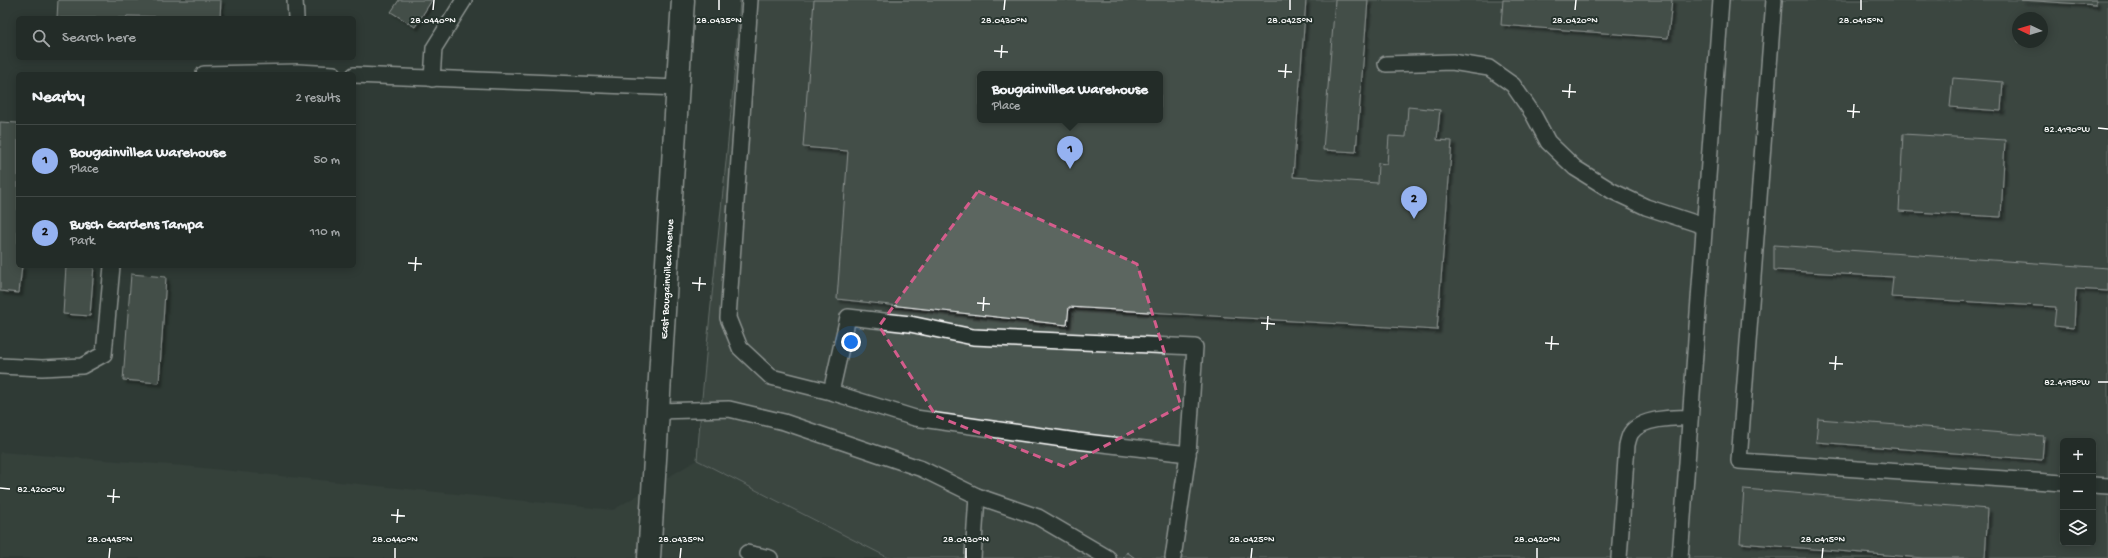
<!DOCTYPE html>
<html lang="en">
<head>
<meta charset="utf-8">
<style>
	:root { --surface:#232c28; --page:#2b3430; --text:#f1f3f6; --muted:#a3a7a8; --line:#404845; --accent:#95b2f1 }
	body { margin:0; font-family:"Gochi Hand",sans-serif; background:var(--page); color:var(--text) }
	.controls { position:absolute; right:12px; bottom:12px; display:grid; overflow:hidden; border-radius:6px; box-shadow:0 2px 10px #0003 }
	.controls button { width:36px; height:36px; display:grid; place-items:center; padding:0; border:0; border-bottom:1px solid var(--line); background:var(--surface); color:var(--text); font:20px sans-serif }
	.compass { position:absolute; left:2012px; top:12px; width:36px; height:36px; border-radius:50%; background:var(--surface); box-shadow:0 2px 10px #0003; rotate:274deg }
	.you { position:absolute; left:851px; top:342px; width:14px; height:14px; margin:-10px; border:3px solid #fff; border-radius:50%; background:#1a73e8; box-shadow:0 0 0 6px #1a73e833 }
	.badge { display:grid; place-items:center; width:26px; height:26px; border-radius:50%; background:var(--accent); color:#111; font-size:13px; font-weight:700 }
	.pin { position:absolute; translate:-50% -33px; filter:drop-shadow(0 1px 2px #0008) }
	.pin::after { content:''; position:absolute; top:21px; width:14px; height:12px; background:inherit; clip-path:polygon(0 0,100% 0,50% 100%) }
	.popup { position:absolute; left:977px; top:71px; width:186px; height:52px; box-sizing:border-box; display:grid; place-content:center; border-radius:6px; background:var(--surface); filter:drop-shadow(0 1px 3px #0005); font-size:13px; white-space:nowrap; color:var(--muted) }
	.popup b { font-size:15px; color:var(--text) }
	.popup::after { content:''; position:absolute; left:50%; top:100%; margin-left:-8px; border:8px solid transparent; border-top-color:var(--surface) }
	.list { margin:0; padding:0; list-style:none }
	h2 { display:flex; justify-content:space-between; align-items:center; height:52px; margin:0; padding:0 16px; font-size:17px }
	h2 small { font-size:13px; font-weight:400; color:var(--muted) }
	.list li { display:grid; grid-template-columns:26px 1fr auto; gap:12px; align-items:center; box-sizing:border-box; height:72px; padding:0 16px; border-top:1px solid var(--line) }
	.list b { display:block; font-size:15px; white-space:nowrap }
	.list p { margin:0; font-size:13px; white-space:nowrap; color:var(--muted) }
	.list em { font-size:13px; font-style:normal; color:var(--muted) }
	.icon { flex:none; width:22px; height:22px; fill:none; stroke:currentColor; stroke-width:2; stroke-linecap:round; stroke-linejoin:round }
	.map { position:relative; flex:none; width:2108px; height:558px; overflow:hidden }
	.search { position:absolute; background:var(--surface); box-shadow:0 2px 10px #0003; left:16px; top:16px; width:340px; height:44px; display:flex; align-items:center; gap:10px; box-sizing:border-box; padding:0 14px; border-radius:6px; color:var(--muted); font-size:15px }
	.panel { position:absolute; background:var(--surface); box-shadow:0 2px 10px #0003; left:16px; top:72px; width:340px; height:196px; border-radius:6px }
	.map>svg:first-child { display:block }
</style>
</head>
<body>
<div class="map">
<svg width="2108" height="558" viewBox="0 0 2108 558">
	<defs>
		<filter id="shadow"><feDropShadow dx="3.5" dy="3.5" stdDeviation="1" flood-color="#0009"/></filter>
	</defs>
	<rect width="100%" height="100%" fill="#2f3b35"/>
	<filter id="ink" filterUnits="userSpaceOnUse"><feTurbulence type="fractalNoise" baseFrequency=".025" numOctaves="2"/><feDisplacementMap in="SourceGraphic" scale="8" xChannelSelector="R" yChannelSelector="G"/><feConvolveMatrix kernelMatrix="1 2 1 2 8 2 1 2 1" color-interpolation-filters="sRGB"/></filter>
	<g filter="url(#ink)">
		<path fill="#3c4842" d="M0 452 184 466 613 510 697 460 889 558H0Z"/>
		<path fill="#4a544f" stroke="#a4aaa7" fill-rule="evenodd" d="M740 0H2108V558H889L697 460C708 306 730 154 740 0ZM2018 18H2042V42H2018ZM980 74H1160V120H980ZM2063 441H2093V543H2063Z"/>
		<g fill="#5b6661" stroke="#fff" fill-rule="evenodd" filter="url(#shadow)">
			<path d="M58 0H221L220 18 127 16 126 18H57Z"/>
			<path d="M399 0H432L415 27 391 12Z"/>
			<path d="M814 0H1306L1293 177 1377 183 1378 163 1387 164 1389 136 1406 137 1408 107 1440 110 1437 140 1452 141 1437 330 1069 307 1067 325 837 299 848 151 803 147ZM980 74H1160V120H980Z"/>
			<path d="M1335 0H1368L1356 152 1323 150Z"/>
			<path d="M1503 0H1672L1668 38 1501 25Z"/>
			<path d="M2021 0H2096V5Z"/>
			<path d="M1953 78 2003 82 2001 111 1950 107Z"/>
			<path d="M0 122 18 123V266H22L19 293 0 291Z"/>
			<path d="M1903 134 2005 140 2001 217 1899 211Z"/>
			<path d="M1774 245 2108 268V291L2076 289 2074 328 2054 326 2056 307 1891 297 1893 277 1774 270Z"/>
			<path d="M66 266H94L90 316 63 314Z"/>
			<path d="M131 274 166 277 159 383 123 380Z"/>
			<path d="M1818 419 2044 436 2042 460 1816 442Z"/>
			<path d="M1744 489 1988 509 1985 558H1923L1740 543Z"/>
			<path d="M1127 552 1135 558H1123Z"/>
		</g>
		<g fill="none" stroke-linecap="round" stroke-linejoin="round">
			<g stroke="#fff" stroke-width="18">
				<g id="lane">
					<path d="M295 0 296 18"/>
					<path d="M750 0 728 318 740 348 771 377 831 392 915 418 1077 441 1188 454"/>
					<path d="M1774 0 1739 461 2063 483"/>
					<path d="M1386 64 1452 62 1489 68 1513 85 1533 114 1548 142 1575 168 1612 191 1646 207 1704 226"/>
					<path d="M204 74 298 72 334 74"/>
					<path d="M354 75 678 88"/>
					<path d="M432 79 434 48 464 0"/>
					<path d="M0 366 42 368 82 366 104 354 112 266"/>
					<path d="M831 392 848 317 910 324 973 337 1195 347 1188 454 1173 558"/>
					<path d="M658 411 729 409 784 422 922 469 977 496 1038 517 1108 558"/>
					<path d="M2093 485 2108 486"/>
					<path d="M747 553 770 558"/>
					<path d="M973 558 977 496"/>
					<path d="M1619 558 1627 445C1628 441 1629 436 1631 433 1641 418 1674 417 1690 418"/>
					<path d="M1680 558 1721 0"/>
				</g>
			</g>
			<g stroke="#fff" stroke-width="25">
				<path id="secondary" d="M649 558 683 0"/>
			</g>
			<use href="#lane" stroke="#26332d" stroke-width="15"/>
			<use href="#secondary" stroke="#26332d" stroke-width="22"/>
		</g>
	</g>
	<path d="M0 0H2108V558H0ZM978 191 1137 264 1181 406 1065 467 936 416 879 326Z" fill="#2f3b35" fill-opacity=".55" fill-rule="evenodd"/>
	<path fill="none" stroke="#d45d8c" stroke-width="3" stroke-dasharray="8 5" stroke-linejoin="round" d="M978 191 1137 264 1181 406 1065 467 936 416 879 326Z"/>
	<path fill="none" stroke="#fff" stroke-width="1.5" d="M433 10 434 0M719 10V0M1004 10 1005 0M1290 10V0M1575 10 1576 0M1861 10V0M994 51 1008 52M1001 58 1002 45M1278 71 1292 72M1285 78 1286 64M1562 91 1576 92M1569 98 1570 84M1847 111 1860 112M1853 118 1854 104M2098 128 2108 129M408 263 422 264M415 271 416 257M692 283 706 284M699 291 700 277M977 303 990 304M983 311 984 297M1261 323 1275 324M1267 330 1268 316M1545 343 1559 344M1551 350 1552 336M1829 363 1843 364M1835 370 1836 356M2098 382H2108M0 488 10 489M107 496 120 497M113 503 114 489M391 515 405 516M397 523 398 509M109 558 110 548M395 558V548M680 558 681 548M966 558V548M1251 558 1252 548M1537 558V548M1822 558 1823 548"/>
	<g text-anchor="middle" stroke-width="4" stroke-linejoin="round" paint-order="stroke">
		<g font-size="11" fill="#fff" stroke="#26332d">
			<text transform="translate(666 279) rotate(-87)" y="4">East Bougainvillea Avenue</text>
		</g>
	</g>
	<g font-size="10" text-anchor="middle" fill="#fff" stroke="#26332d" stroke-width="4" stroke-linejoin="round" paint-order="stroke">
		<text x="433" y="23">28.0440°N</text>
		<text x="719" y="23">28.0435°N</text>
		<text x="1004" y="23">28.0430°N</text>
		<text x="1290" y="23">28.0425°N</text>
		<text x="1575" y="23">28.0420°N</text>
		<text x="1861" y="23">28.0415°N</text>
		<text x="2067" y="132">82.4190°W</text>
		<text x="2067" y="385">82.4195°W</text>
		<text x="41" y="492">82.4200°W</text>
		<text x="110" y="542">28.0445°N</text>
		<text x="395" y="542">28.0440°N</text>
		<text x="681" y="542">28.0435°N</text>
		<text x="966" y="542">28.0430°N</text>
		<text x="1252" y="542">28.0425°N</text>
		<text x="1537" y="542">28.0420°N</text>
		<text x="1823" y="542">28.0415°N</text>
	</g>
</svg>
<div class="controls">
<button>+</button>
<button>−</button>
<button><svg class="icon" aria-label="layers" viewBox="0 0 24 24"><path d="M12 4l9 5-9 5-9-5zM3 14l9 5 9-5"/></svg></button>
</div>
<svg class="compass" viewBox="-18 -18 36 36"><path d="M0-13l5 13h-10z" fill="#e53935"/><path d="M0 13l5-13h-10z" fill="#a3a7a8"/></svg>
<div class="you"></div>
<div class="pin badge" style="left:1070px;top:169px">1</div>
<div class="popup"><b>Bougainvillea Warehouse</b>Place</div>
<div class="pin badge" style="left:1414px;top:219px">2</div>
<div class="search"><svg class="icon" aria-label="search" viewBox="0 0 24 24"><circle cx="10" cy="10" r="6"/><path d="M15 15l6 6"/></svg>Search here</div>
<section class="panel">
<h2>Nearby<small>2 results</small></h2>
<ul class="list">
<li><span class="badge">1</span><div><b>Bougainvillea Warehouse</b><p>Place</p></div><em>50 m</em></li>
<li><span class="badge">2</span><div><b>Busch Gardens Tampa</b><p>Park</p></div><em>110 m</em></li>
</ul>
</section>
</div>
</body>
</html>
